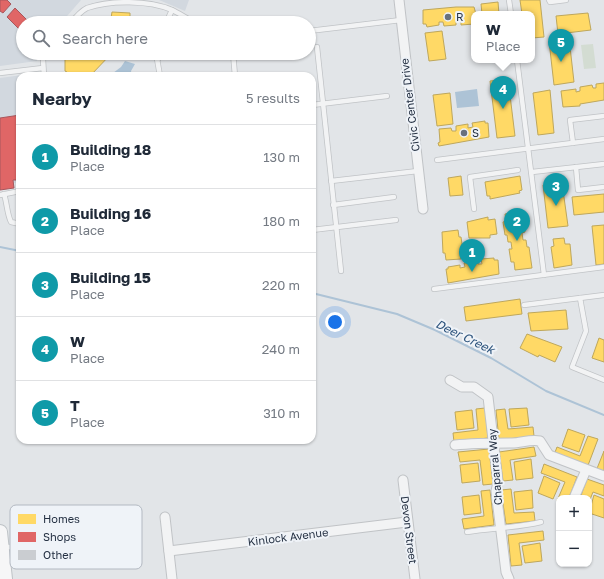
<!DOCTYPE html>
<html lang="en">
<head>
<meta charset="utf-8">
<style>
	:root { --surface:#fff; --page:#f6f6f7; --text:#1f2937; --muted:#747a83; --line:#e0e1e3; --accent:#ea580c }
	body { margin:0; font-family:"Golos Text",sans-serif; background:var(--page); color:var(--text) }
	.controls { position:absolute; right:12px; bottom:12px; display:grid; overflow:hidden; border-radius:8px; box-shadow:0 1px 3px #0004 }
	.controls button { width:36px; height:36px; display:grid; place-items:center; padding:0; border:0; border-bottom:1px solid var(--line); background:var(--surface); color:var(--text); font:20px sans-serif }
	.you { position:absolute; left:335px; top:322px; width:14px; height:14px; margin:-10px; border:3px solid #fff; border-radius:50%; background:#1a73e8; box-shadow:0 0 0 6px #1a73e833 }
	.badge { display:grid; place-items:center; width:26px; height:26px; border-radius:50%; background:var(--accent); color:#fff; font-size:13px; font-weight:700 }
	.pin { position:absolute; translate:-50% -33px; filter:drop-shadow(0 1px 2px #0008) }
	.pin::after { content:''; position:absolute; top:21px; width:14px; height:12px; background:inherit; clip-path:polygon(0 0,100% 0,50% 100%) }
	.popup { position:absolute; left:471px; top:11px; width:64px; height:52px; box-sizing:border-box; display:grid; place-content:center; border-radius:8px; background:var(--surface); filter:drop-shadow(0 1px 3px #0005); font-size:13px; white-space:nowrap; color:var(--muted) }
	.popup b { font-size:15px; color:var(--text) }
	.popup::after { content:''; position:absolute; left:50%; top:100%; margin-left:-8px; border:8px solid transparent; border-top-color:var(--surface) }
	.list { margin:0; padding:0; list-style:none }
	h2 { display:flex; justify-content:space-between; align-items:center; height:52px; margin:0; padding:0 16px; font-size:17px }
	h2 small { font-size:13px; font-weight:400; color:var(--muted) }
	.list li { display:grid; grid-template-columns:26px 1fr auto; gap:12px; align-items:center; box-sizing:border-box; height:64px; padding:0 16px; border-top:1px solid var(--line) }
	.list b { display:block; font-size:15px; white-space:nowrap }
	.list p { margin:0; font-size:13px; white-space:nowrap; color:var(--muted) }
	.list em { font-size:13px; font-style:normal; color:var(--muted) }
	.icon { flex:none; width:22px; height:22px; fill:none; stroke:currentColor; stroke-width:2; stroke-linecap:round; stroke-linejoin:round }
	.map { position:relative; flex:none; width:604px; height:579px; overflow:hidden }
	.search { position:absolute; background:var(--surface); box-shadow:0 1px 3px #0004; left:16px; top:16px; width:300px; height:44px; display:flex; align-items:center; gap:10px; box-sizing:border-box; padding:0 14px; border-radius:22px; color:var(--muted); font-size:15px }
	.panel { position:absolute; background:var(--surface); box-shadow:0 1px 3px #0004; left:16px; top:72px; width:300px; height:372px; border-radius:12px }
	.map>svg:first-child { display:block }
</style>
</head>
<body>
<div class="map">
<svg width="604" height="579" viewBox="0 0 604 579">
	<rect width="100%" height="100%" fill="#e2e5e8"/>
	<g fill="#d2d8df">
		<path d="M0 0H81L61 23H23V53H38L37 61 0 66Z"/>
		<path d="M159 0H189L185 11Z"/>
		<path d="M37 73 38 76H20V182L0 185V78Z"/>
	</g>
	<path fill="#d3dcd2" d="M593 44 596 68 584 69 581 45Z"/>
	<g fill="#adc3d6">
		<path d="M125 61 135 64 131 71 132 76H114L113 73 121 67Z"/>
		<path d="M477 89 479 106 457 108 455 92Z"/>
	</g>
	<g fill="#ffd966" stroke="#bea75c">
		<path d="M520 0H540L544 37 532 38V14H522Z"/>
		<path d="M498 2 499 14H482L481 4Z"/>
		<path d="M456 7H474L476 14H474V24L461 25V21H456V25L444 26 443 22H439V25L427 27 426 24H423V10Z"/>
		<path d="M112 12 130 13V23H103V18H111Z"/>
		<path d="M588 13 591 30 558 34 556 16Z"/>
		<path d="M442 31 446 59 429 61 425 33Z"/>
		<path d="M569 38 574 82 554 85 549 41Z"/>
		<path d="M65 53H112L90 76H68L67 72 65 71Z"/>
		<path d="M488 60H504L489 62Z"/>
		<path d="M508 79 515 136 497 138 490 81Z"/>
		<path d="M604 83V100L580 104V106L563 107 561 91 576 89V92L580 91V87L592 85 593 88H596V84Z"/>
		<path d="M550 90 554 133 538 135 533 93Z"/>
		<path d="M450 93 453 124 437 126 433 95Z"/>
		<path d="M485 121V123H488L489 137 439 146 438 143 440 142 439 129 451 128 452 131H456V126L468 124V128L473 127 472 123Z"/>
		<path d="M461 176 463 195 450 196 448 178Z"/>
		<path d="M520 176 522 190 519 191 520 193 490 199V196H487L485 182Z"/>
		<path d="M562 183 568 226 548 228 543 185Z"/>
		<path d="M604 194V212L574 215 572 197Z"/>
		<path d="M520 212 521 220 523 219 525 232 522 233 523 240H526L527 247H529L532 268 515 270 514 262H511L509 249H512L511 242H508L507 235H505L503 222 506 221 505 214Z"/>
		<path d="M488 217V220L495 219 497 234 490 235V238H469L467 222Z"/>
		<path d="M604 225V264L596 265 592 226Z"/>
		<path d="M458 230 459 237H461L463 251H460L461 259 446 260 445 253H443L442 232Z"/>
		<path d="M564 238 565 244H570L572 265 554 268 551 247 554 246 553 239Z"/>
		<path d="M494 258V260H498L499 274 448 283 446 269H448V267L460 265V268L465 267 464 263 477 261 478 264H482L481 259Z"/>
		<path d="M520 299 522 314 466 321 464 307Z"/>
		<path d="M566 310 568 329 531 331 528 313Z"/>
		<path d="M527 334 562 347 555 362 539 355 538 357 520 348Z"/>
		<path d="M599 338 604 340V362L592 358Z"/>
		<path d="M485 408 488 438 454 442 453 433 478 430 476 409Z"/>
		<path d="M527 408 529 425 511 427 509 409Z"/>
		<path d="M505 409 508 429 533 427 534 436 499 440 496 410Z"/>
		<path d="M472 410 474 428 457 430 455 412Z"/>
		<path d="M568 429 585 435 579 452 562 446Z"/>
		<path d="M588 436 598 439 587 468 554 455 557 447 580 456Z"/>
		<path d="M534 447 536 456 510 460 513 480 503 481 499 452Z"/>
		<path d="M489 449 493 484 483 485 480 460 460 462 458 452Z"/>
		<path d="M604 451V474L596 471Z"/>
		<path d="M531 459 533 478 516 480 514 462Z"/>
		<path d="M478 463 480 481 462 483 460 465Z"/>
		<path d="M544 464 577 477 569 498H559V502L557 501 565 482 541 473Z"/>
		<path d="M544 476 560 483 553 499 538 493Z"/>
		<path d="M587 479 604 485V496L593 492 589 502V498H580Z"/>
		<path d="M511 489 514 513 534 512 535 521 506 524 501 490Z"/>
		<path d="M490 490 494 525 464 529 462 519 484 516 481 491Z"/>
		<path d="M532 490 533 508 516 510 514 492Z"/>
		<path d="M479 495 481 513 464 515 462 497Z"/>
		<path d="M594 495 604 499V518L589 513Z"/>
		<path d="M543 531 544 540 519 543 522 565 511 566 508 535Z"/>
		<path d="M540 543 542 561 525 563 522 546Z"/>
	</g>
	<g fill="#e06666" stroke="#a8565c">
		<path d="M0 0H7L11 4 3 13 0 11Z"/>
		<path d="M15 8 30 23H23V33L7 17Z"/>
		<path d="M20 115V134L17 135 20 149V180H13L14 188 0 190V118Z"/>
	</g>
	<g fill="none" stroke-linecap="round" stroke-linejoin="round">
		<g stroke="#adc3d6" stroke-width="2">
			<path d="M0 247 20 251"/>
			<path d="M312 293 397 314 435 330 491 358 546 391 604 415"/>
		</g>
	</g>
	<path fill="#cacdd1" d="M16 401H20V418H18Z"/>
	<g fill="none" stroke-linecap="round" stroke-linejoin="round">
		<g stroke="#c0c3c6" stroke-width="6">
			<g id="service">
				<path d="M509 0 511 14"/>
				<path d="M549 0 550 2 566 0"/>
				<path d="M71 23C75 18 81 11 87 8 110 0 149 0 172 10 181 14 188 20 197 23"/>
				<path d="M166 23 172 10"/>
				<path d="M309 31 401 20"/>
				<path d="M317 47 341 271"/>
				<path d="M156 53 160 76"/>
				<path d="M233 53 235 76"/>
				<path d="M158 59 162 53"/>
				<path d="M517 60 544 275"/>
				<path d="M0 73 43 68"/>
				<path d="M44 76 43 59 45 53"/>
				<path d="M312 105 387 96"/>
				<path d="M573 143 570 120 604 116"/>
				<path d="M437 160 604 139"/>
				<path d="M576 167 578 190 604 187"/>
				<path d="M532 172 604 164"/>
				<path d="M331 181 418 171"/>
				<path d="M4 194C7 203 7 214 11 222L20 224"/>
				<path d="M0 195 20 191"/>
				<path d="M333 205 394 197"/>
				<path d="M474 209 470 177 518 170"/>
				<path d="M312 230 396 220"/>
				<path d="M434 289 604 267"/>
				<path d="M580 298 586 331 572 367 604 380"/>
				<path d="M524 305 604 295"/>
				<path d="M467 532C492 528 516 528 541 522"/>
				<path d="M3 548 78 536"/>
			</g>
		</g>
		<g stroke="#c0c3c6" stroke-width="11">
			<g id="minor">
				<path d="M399 0 423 209"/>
				<path d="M450 380 462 387H474L488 397 498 482 496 491 506 572 509 579"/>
				<path d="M455 445C474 443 492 443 512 443 521 443 530 439 540 441L549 455 604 476"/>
				<path d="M403 480 415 579"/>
				<path d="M574 498 586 470"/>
				<path d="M165 517 172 579"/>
				<path d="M169 551 407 522"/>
			</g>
		</g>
		<g stroke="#bdc2c6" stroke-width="16">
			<path id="primary" d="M0 532 5 579"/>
		</g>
		<use href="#service" stroke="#f2f3f4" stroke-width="4.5"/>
		<use href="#minor" stroke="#f2f3f4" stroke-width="9"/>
		<use href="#primary" stroke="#f6f6f7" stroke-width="14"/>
	</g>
	<g fill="#68717d" stroke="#eff3f8" stroke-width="1.5">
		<circle cx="448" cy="17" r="4"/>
		<circle cx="464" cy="133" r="4"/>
	</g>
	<g text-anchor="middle" stroke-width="4" stroke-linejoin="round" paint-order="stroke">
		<g font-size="11" fill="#263244" stroke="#eff3f8" text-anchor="start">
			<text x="456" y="21">R</text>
			<text x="472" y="137">S</text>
		</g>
		<g font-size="11" fill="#263244" stroke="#eff3f8">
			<text transform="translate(410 105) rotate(-97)" y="4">Civic Center Drive</text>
			<text transform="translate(495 467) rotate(-95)" y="4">Chaparral Way</text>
			<text transform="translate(409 530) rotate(83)" y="4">Devon Street</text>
			<text transform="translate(288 537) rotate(-7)" y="4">Kinlock Avenue</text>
		</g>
		<g font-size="12" font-style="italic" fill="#2c537c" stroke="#eff3f8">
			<text transform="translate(465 337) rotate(26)" y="4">Deer Creek</text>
		</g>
	</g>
	<rect x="10" y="505" width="132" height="64" rx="6" fill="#eff3f8" stroke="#b3b9c2" stroke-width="1"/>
	<rect x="18" y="514" width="18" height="10" fill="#ffd966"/>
	<rect x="18" y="532" width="18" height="10" fill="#e06666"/>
	<rect x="18" y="550" width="18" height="10" fill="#cacdd1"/>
	<g font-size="11" fill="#263244">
		<text x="43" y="523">Homes</text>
		<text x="43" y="541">Shops</text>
		<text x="43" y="559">Other</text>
	</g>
</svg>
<div class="controls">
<button>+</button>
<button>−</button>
</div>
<div class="you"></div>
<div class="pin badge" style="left:472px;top:272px;background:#0f9aa8">1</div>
<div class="pin badge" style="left:517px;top:241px;background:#0f9aa8">2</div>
<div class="pin badge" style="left:556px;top:206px;background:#0f9aa8">3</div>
<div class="pin badge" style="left:503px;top:109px;background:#0f9aa8">4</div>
<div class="popup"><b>W</b>Place</div>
<div class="pin badge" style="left:561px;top:62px;background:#0f9aa8">5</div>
<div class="search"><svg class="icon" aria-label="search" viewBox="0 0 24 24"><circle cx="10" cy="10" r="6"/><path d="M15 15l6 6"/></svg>Search here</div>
<section class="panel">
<h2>Nearby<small>5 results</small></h2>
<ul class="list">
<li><span class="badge" style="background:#0f9aa8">1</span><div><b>Building 18</b><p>Place</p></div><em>130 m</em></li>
<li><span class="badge" style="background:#0f9aa8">2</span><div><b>Building 16</b><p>Place</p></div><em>180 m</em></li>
<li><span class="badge" style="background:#0f9aa8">3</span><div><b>Building 15</b><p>Place</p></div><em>220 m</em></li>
<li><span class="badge" style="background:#0f9aa8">4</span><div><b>W</b><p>Place</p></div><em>240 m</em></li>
<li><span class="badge" style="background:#0f9aa8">5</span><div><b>T</b><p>Place</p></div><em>310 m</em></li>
</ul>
</section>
</div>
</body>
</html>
